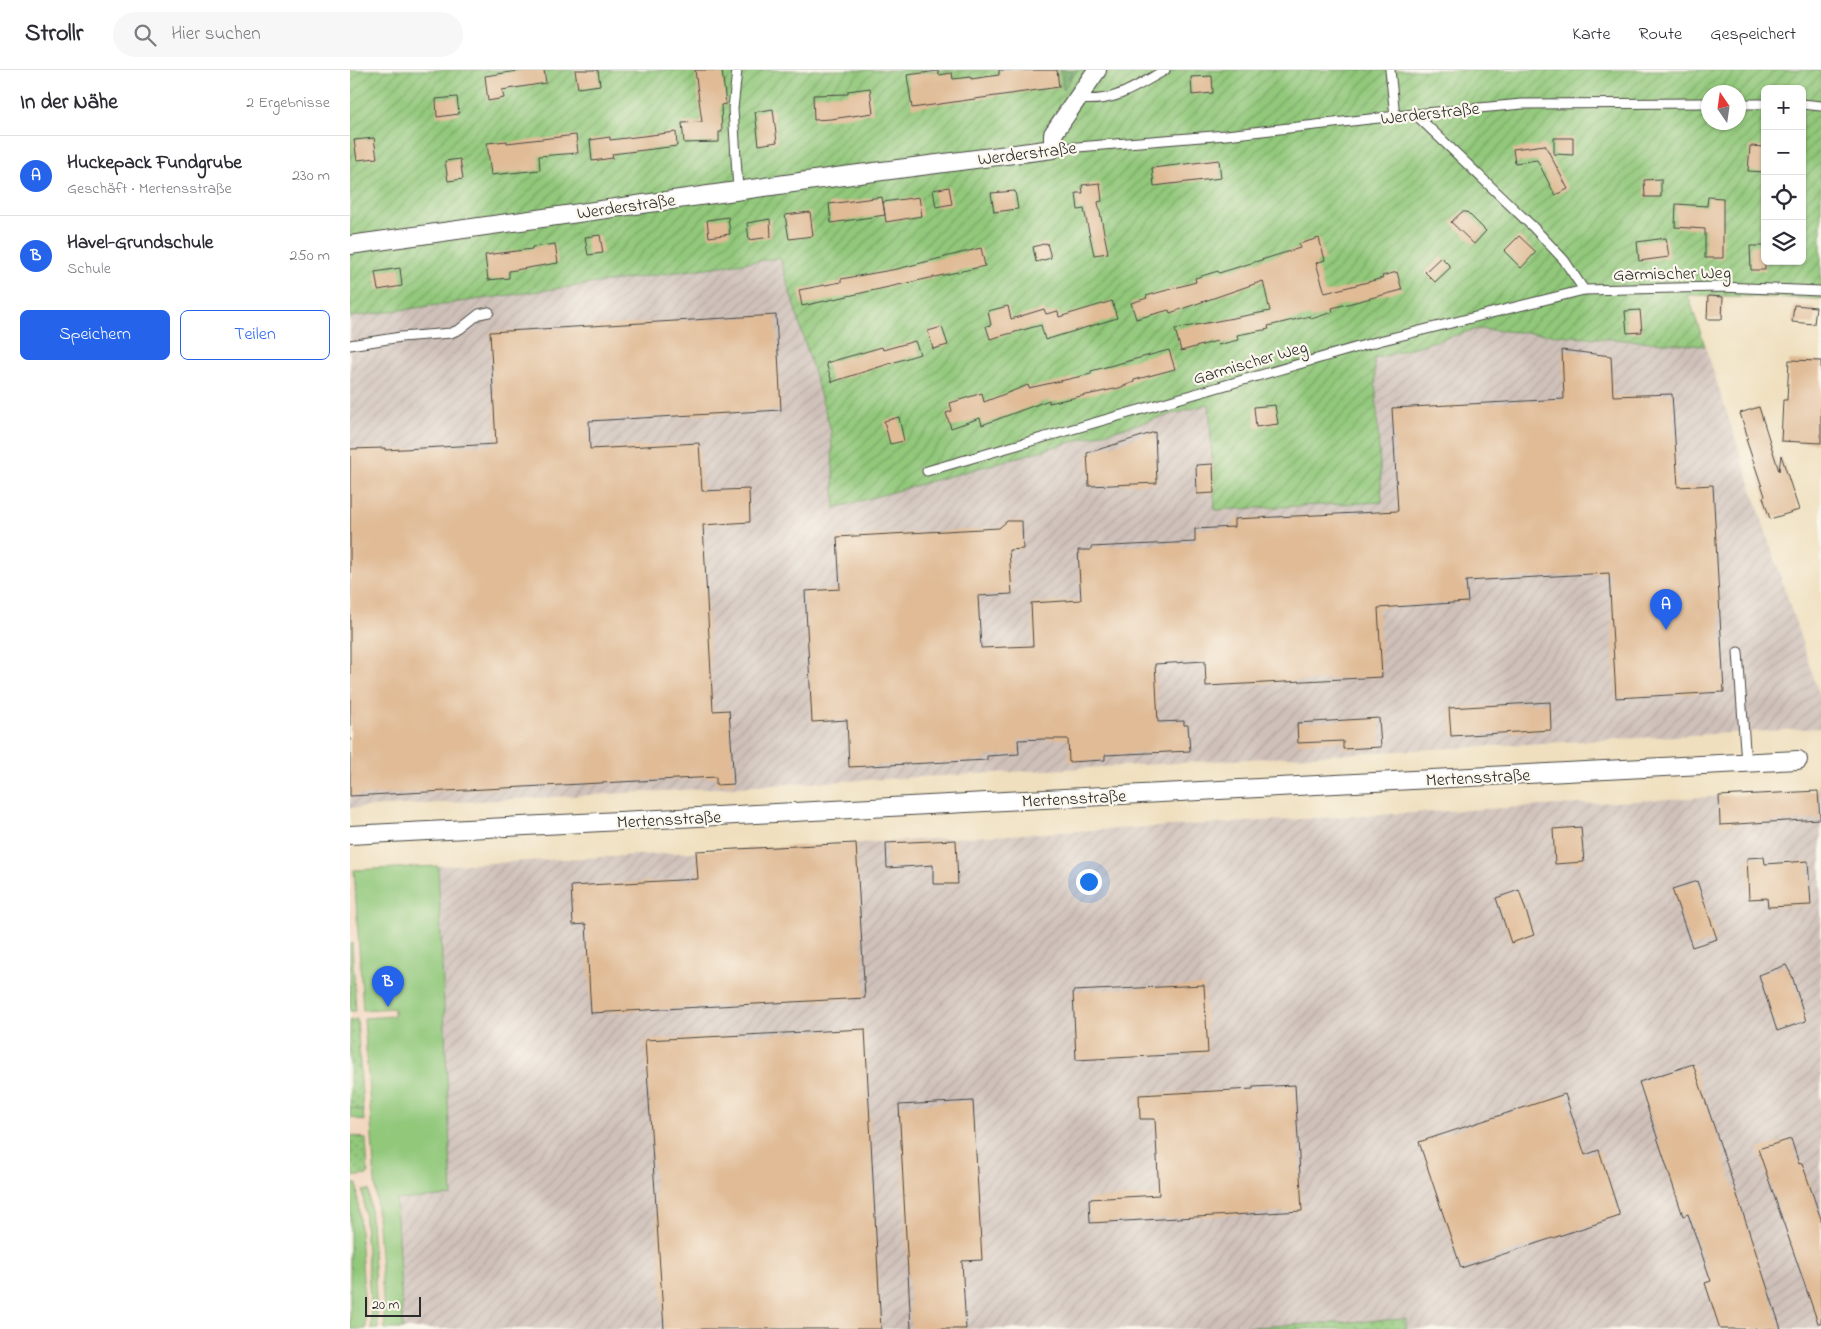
<!DOCTYPE html>
<html lang="de">
<head>
<meta charset="utf-8">
<style>
	:root { --surface:#fff; --page:#f7f7f7; --text:#2b2b33; --muted:#7c7c81; --line:#e1e1e2; --accent:#2563eb }
	body { margin:0; font-family:"Indie Flower",sans-serif; background:var(--page); color:var(--text) }
	.controls { position:absolute; right:15px; top:15px; display:grid; overflow:hidden; border-radius:8px; box-shadow:0 1px 4px #0004 }
	.controls button { width:45px; height:45px; display:grid; place-items:center; padding:0; border:0; border-bottom:1px solid var(--line); background:var(--surface); color:var(--text); font:25px sans-serif }
	.compass { position:absolute; left:1351px; top:15px; width:45px; height:45px; border-radius:50%; background:var(--surface); box-shadow:0 1px 4px #0004; rotate:347deg }
	.scale { position:absolute; left:15px; bottom:12px; width:56px; box-sizing:border-box; padding-left:5px; border:2px solid #2b2b2b; border-top:0; font-size:14px; line-height:18px; white-space:nowrap; color:#2b2b2b; -webkit-text-stroke:4px #fbf7ec; paint-order:stroke }
	.you { position:absolute; left:738px; top:811px; width:18px; height:18px; margin:-12px; border:4px solid #fff; border-radius:50%; background:#1a73e8; box-shadow:0 0 0 8px #1a73e833 }
	.badge { display:grid; place-items:center; width:32px; height:32px; border-radius:50%; background:var(--accent); color:#fff; font-size:16px; font-weight:700 }
	.pin { position:absolute; translate:-50% -41px; filter:drop-shadow(0 1px 2px #0008) }
	.pin::after { content:''; position:absolute; top:26px; width:18px; height:15px; background:inherit; clip-path:polygon(0 0,100% 0,50% 100%) }
	.list { margin:0; padding:0; list-style:none }
	h2 { display:flex; justify-content:space-between; align-items:center; height:65px; margin:0; padding:0 20px; font-size:21px }
	h2 small { font-size:16px; font-weight:400; color:var(--muted) }
	.list li { display:grid; grid-template-columns:32px 1fr auto; gap:15px; align-items:center; box-sizing:border-box; height:80px; padding:0 20px; border-top:1px solid var(--line) }
	.list b { display:block; font-size:19px; white-space:nowrap }
	.list p { margin:0; font-size:16px; white-space:nowrap; color:var(--muted) }
	.list em { font-size:16px; font-style:normal; color:var(--muted) }
	.actions { display:flex; gap:10px; padding:15px 20px }
	.actions a { flex:1; padding:11px 0; border:1px solid var(--accent); border-radius:8px; text-align:center; font-size:18px; color:var(--accent) }
	.actions .main { background:var(--accent); color:#fff }
	.icon { flex:none; width:28px; height:28px; fill:none; stroke:currentColor; stroke-width:2; stroke-linecap:round; stroke-linejoin:round }
	.map { position:relative; flex:none; width:1471px; height:1259px; overflow:hidden }
	header { display:flex; align-items:center; gap:30px; box-sizing:border-box; height:70px; padding:0 25px; background:var(--surface); border-bottom:1px solid var(--line) }
	header strong { font-size:24px }
	nav { display:flex; gap:28px; margin-inline-start:auto; font-size:18px }
	.search { width:350px; height:45px; background:var(--page); display:flex; align-items:center; gap:12px; box-sizing:border-box; padding:0 18px; border-radius:28px; color:var(--muted); font-size:19px }
	main { display:flex }
	aside { flex:1; background:var(--surface) }
	.map>svg:first-child { display:block }
</style>
</head>
<body>
<header>
<strong>Strollr</strong>
<div class="search"><svg class="icon" aria-label="search" viewBox="0 0 24 24"><circle cx="10" cy="10" r="6"/><path d="M15 15l6 6"/></svg>Hier suchen</div>
<nav><a>Karte</a><a>Route</a><a>Gespeichert</a></nav>
</header>
<main>
<aside>
<h2>In der Nähe<small>2 Ergebnisse</small></h2>
<ul class="list">
<li><span class="badge">A</span><div><b>Huckepack Fundgrube</b><p>Geschäft · Mertensstraße</p></div><em>230 m</em></li>
<li><span class="badge">B</span><div><b>Havel-Grundschule</b><p>Schule</p></div><em>250 m</em></li>
</ul>
<div class="actions"><a class="main">Speichern</a><a>Teilen</a></div>
</aside>
<div class="map">
<svg width="1471" height="1259" viewBox="0 0 1471 1259">
	<defs>
		<pattern id="industrial-furrows" width="10" height="10" patternUnits="userSpaceOnUse" patternTransform="scale(1.25)"><rect width="10" height="10" fill="#cfc1ba"/><path d="M-1 1l2-2M0 10L10 0M9 11l2-2" fill="none" stroke="#b2a6a0"/></pattern>
		<pattern id="forest-firs" width="22" height="20" patternUnits="userSpaceOnUse" patternTransform="scale(1.25)"><rect width="22" height="20" fill="#74ac6a"/><path d="M5 1l3.5 6h-7zM16 11l3.5 6h-7z" fill="#5f8c57"/></pattern>
		<pattern id="park-dots" width="8" height="8" patternUnits="userSpaceOnUse" patternTransform="scale(1.25)"><rect width="8" height="8" fill="#91c87a"/><path d="M2 2h.1M6 6h.1" fill="none" stroke="#77a364" stroke-width="1.8" stroke-linecap="round"/></pattern>
		<pattern id="garden-furrows" width="10" height="10" patternUnits="userSpaceOnUse" patternTransform="scale(1.25)"><rect width="10" height="10" fill="#91c87a"/><path d="M-1 1l2-2M0 10L10 0M9 11l2-2" fill="none" stroke="#77a364"/></pattern>
	</defs>
	<rect width="100%" height="100%" fill="#fbf7ec"/>
	<filter id="ink" filterUnits="userSpaceOnUse"><feTurbulence type="fractalNoise" baseFrequency=".02" numOctaves="2"/><feDisplacementMap in="SourceGraphic" scale="10" xChannelSelector="R" yChannelSelector="G"/><feConvolveMatrix kernelMatrix="1 2 1 2 8 2 1 2 1" color-interpolation-filters="sRGB"/></filter>
	<filter id="wash" filterUnits="userSpaceOnUse"><feTurbulence type="fractalNoise" baseFrequency=".0096" numOctaves="4" result="noise"/><feDisplacementMap in="SourceGraphic" scale="20" xChannelSelector="R" yChannelSelector="G"/><feGaussianBlur stdDeviation="1.12" result="paint"/><feColorMatrix in="noise" values="0 0 0 0 0 0 0 0 0 0 0 0 0 0 0 0 0 1.4 0 .05"/><feComposite in="paint" operator="in"/></filter>
	<g filter="url(#wash)">
		<rect width="100%" height="100%" fill="#efdfbe"/>
		<path fill="#f2d5be" d="M67 797 43 1077 53 1259H0V800Z"/>
		<g fill="url(#industrial-furrows)">
			<path d="M430 188 481 361 485 438 859 334 1031 432 1024 289 1127 259 1355 276 1471 630V658L0 738V247Z"/>
			<path d="M1471 705V1259H1056L1055 1249 863 1259H53L46 1130 67 797 1468 721Z"/>
		</g>
		<g fill="#91c87a" stroke="#5e7a52">
			<path d="M88 796 102 1126 46 1130 53 1259H35L14 948 44 946V938L13 940 4 800Z"/>
			<path d="M0 873H2L6 941H0Z"/>
			<path d="M0 1037 13 1041 14 1051 0 1047Z"/>
			<path d="M0 1114H7L16 1259H0Z"/>
			<path d="M19 1120 28 1259H22L13 1121Z"/>
		</g>
		<path fill="url(#forest-firs)" stroke="#506c4a" d="M711 0H728L713 20Z"/>
		<g fill="url(#park-dots)" stroke="#5e7a52">
			<path d="M7 949 13 1041 0 1037V950Z"/>
			<path d="M0 1065 16 1069 18 1105 0 1107Z"/>
			<path d="M1056 1249V1259H863Z"/>
		</g>
		<path fill="url(#garden-furrows)" stroke="#5e7a52" fill-rule="evenodd" d="M0 0H711L713 20 728 0H1471V229L1338 225 1355 276 1127 259 1024 289 1032 432 865 440 859 334 485 438 481 361 430 188 0 247ZM1415 19H1452V191H1415ZM1358 22H1388V52H1358Z"/>
		<g id="blocks">
			<g fill="#e0bb96">
				<path d="M174 0H194L196 13 152 20 154 28 138 31 135 6Z"/>
				<path d="M225 0H248L250 15 228 18Z"/>
				<path d="M345 0H372L376 34 371 35 372 62H369V72L334 73 332 53 352 52Z"/>
				<path d="M649 0H707L709 17 562 38 557 5 588 1 589 5 602 3 603 9 621 7V9L649 5Z"/>
				<path d="M862 6 863 23 842 25 841 7Z"/>
				<path d="M520 18 523 43 481 49 464 50 463 25 498 24V21Z"/>
				<path d="M107 27 109 44 87 47 86 29Z"/>
				<path d="M423 39 427 72 409 75 405 42Z"/>
				<path d="M326 62 327 76 262 84 263 88 242 91 240 70 260 67V70Z"/>
				<path d="M226 65 228 83 189 86 190 100 141 105 137 73 157 71V73Z"/>
				<path d="M24 68 27 88 7 90 4 70Z"/>
				<path d="M1204 68H1223V85L1204 84Z"/>
				<path d="M1195 75 1218 119 1205 125 1187 90 1165 93 1163 79Z"/>
				<path d="M1400 76 1415 77V102L1398 101Z"/>
				<path d="M110 89 113 109 98 111 95 91Z"/>
				<path d="M869 90 871 108 804 116 802 98Z"/>
				<path d="M1311 109V127H1295L1294 110Z"/>
				<path d="M750 113 752 131 748 132 758 183 744 185 734 139 728 140 726 123H733L732 115Z"/>
				<path d="M599 117 602 134 586 137 583 120Z"/>
				<path d="M665 121 668 139 644 142 641 123Z"/>
				<path d="M532 127 535 145 481 153 479 134Z"/>
				<path d="M569 127 572 146 536 152 533 132Z"/>
				<path d="M1358 127 1373 128V188H1355V159L1325 157 1326 134 1357 136Z"/>
				<path d="M460 142 463 166 439 169 435 145Z"/>
				<path d="M1112 142H1117L1136 161 1124 174 1101 152Z"/>
				<path d="M378 147 380 164 359 167 357 150Z"/>
				<path d="M420 149 421 167 399 170 397 153Z"/>
				<path d="M250 165 253 183 238 185 235 167Z"/>
				<path d="M1169 166 1186 182 1171 198 1154 181Z"/>
				<path d="M969 168 975 190 966 193 975 223 1033 208 1032 206 1047 202 1052 220 982 238 983 242 961 249 960 246 918 256 919 259 887 265 888 270 868 275 867 271 831 281 825 259 920 241 913 211 820 243 819 240 786 249 781 233 797 228 796 226 846 212 845 208 868 201 869 203 950 178 949 174Z"/>
				<path d="M1316 168 1319 187 1289 191 1287 172Z"/>
				<path d="M697 173 701 188 686 192 683 177Z"/>
				<path d="M205 174 208 193 159 201V208L138 210 135 185 182 179V177Z"/>
				<path d="M1400 176H1415V200H1401Z"/>
				<path d="M631 178 635 196 452 236 449 220 491 212V209L547 199Z"/>
				<path d="M1091 187 1101 197 1085 212 1075 202Z"/>
				<path d="M50 198 52 216 28 220 25 202Z"/>
				<path d="M1358 226 1373 227 1372 249H1357Z"/>
				<path d="M762 231 767 248 695 270 691 255 640 269 636 256 641 255 638 241 658 236 661 249 694 239 696 244 708 241 709 247Z"/>
				<path d="M1444 235 1466 237 1464 254 1442 252Z"/>
				<path d="M1290 240 1292 262 1277 263 1275 241Z"/>
				<path d="M426 245 431 340 239 351 240 379 349 373 352 421 399 419 400 452 353 455 363 641 379 640 384 714 366 715V707L0 726V379L35 378V380L146 374 140 262Z"/>
				<path d="M592 257 598 275 583 279 578 261Z"/>
				<path d="M565 271 570 284 482 312 476 293 532 277 533 280Z"/>
				<path d="M819 280 825 299 784 310V312L769 318 699 333V330L632 355 630 348 601 358 596 343 602 341 600 333 632 323 634 332 678 315 679 318 741 304V301Z"/>
				<path d="M1212 280 1261 286 1263 326 1322 324 1328 417 1363 415 1374 622 1266 628 1259 503 1116 511 1118 532 1028 538 1032 607 856 616 855 591 805 594 808 652 834 651V655H838L840 681 755 685V690L719 692 718 669H693L668 670 669 684 637 686V690L499 697 497 650 462 652 455 521 490 519 487 467 649 458 657 451H672L673 479 659 480 662 524 628 526 631 578 683 576 681 533 731 530 728 480H741V477L845 472V459L884 457V449L1048 441 1042 338 1214 329Z"/>
				<path d="M1439 290 1471 291V373L1431 371 1433 330H1437Z"/>
				<path d="M925 335 928 354 906 357 904 337Z"/>
				<path d="M1409 337 1429 401 1431 385 1449 440 1420 449 1413 427 1415 426 1396 369 1398 368 1390 343Z"/>
				<path d="M549 347 554 371 540 374 534 351Z"/>
				<path d="M805 362 807 413 739 416 737 383Z"/>
				<path d="M863 394 864 423 847 424 846 395Z"/>
				<path d="M1200 632 1201 660 1101 666 1099 638Z"/>
				<path d="M1029 648 1031 677 993 679V671L948 673 947 653Z"/>
				<path d="M1468 721 1470 749 1370 755 1369 726Z"/>
				<path d="M1231 757 1234 792 1205 794 1203 759Z"/>
				<path d="M606 770 608 814H583V795L537 798 536 773Z"/>
				<path d="M506 773 515 928 241 943 236 854 223 855 221 816 348 809 346 781Z"/>
				<path d="M1414 787 1415 794 1458 791 1461 835 1418 837 1417 828 1399 829 1397 788Z"/>
				<path d="M1347 811 1367 869 1342 877 1322 819Z"/>
				<path d="M1169 820 1184 865 1161 873 1146 828Z"/>
				<path d="M1436 895 1442 906 1456 951 1427 961 1409 905Z"/>
				<path d="M854 915 858 983 726 990 723 921Z"/>
				<path d="M515 959 531 1259H314L295 970Z"/>
				<path d="M1343 994 1388 1128 1431 1259H1370L1355 1213 1361 1211 1338 1144 1333 1146 1289 1012Z"/>
				<path d="M945 1015 952 1141 740 1153 739 1129 809 1125 805 1049H790L789 1025 903 1019V1017Z"/>
				<path d="M1215 1024 1235 1085 1249 1080 1270 1146 1111 1198 1069 1072Z"/>
				<path d="M623 1031 632 1190 612 1191 616 1259H561L549 1035Z"/>
				<path d="M1441 1069 1449 1094 1452 1093 1471 1149V1253H1468L1408 1079Z"/>
			</g>
		</g>
	</g>
	<g filter="url(#ink)">
		<use href="#blocks" fill-opacity="0" stroke="#484641" stroke-width="1"/>
		<g fill="none" stroke-linecap="round" stroke-linejoin="round">
			<g stroke="#484641" stroke-width="11">
				<g id="service">
					<path d="M387 0 383 39 388 120"/>
					<path d="M1040 0 1045 46"/>
					<path d="M727 29C765 33 783 18 815 0"/>
					<path d="M1388 34H1415"/>
					<path d="M1452 34 1471 36"/>
					<path d="M1065 44 1183 157 1214 190 1234 220 1370 217 1471 221"/>
					<path d="M703 79 876 65 1065 44 1172 34 1358 33"/>
					<path d="M0 275 51 267 101 263 110 259 129 244 139 242"/>
					<path d="M577 401 1029 271 1234 220"/>
					<path d="M1388 582 1396 693"/>
				</g>
			</g>
			<g stroke="#484641" stroke-width="20">
				<g id="minor">
					<path d="M0 175 486 107 703 79V64L747 0"/>
					<path d="M0 765 1448 690"/>
				</g>
			</g>
			<use href="#service" stroke="#fff" stroke-width="9"/>
			<use href="#minor" stroke="#fff" stroke-width="18"/>
		</g>
	</g>
	<g text-anchor="middle" stroke-width="4.5" stroke-linejoin="round" paint-order="stroke">
		<g font-size="18" fill="#2b2b2b" stroke="#fbf7ec">
			<text transform="translate(1080 43) rotate(-6)" y="6">Werderstraße</text>
			<text transform="translate(677 83) rotate(-7)" y="6">Werderstraße</text>
			<text transform="translate(276 136) rotate(-8)" y="6">Werderstraße</text>
			<text transform="translate(1322 203) rotate(-1)" y="6">Garmischer Weg</text>
			<text transform="translate(900 292) rotate(-16)" y="6">Garmischer Weg</text>
			<text transform="translate(1128 707) rotate(-3)" y="6">Mertensstraße</text>
			<text transform="translate(724 728) rotate(-3)" y="6">Mertensstraße</text>
			<text transform="translate(319 749) rotate(-3)" y="6">Mertensstraße</text>
		</g>
	</g>
</svg>
<div class="controls">
<button>+</button>
<button>−</button>
<button><svg class="icon" aria-label="locate" viewBox="0 0 24 24"><circle cx="12" cy="12" r="6"/><path d="M12 2v4M12 18v4M2 12h4M18 12h4"/></svg></button>
<button><svg class="icon" aria-label="layers" viewBox="0 0 24 24"><path d="M12 4l9 5-9 5-9-5zM3 14l9 5 9-5"/></svg></button>
</div>
<svg class="compass" viewBox="-18 -18 36 36"><path d="M0-13l5 13h-10z" fill="#e53935"/><path d="M0 13l5-13h-10z" fill="#7c7c81"/></svg>
<div class="scale">20 m</div>
<div class="you"></div>
<div class="pin badge" style="left:1316px;top:560px">A</div>
<div class="pin badge" style="left:38px;top:937px">B</div>
</div>
</main>
</body>
</html>
